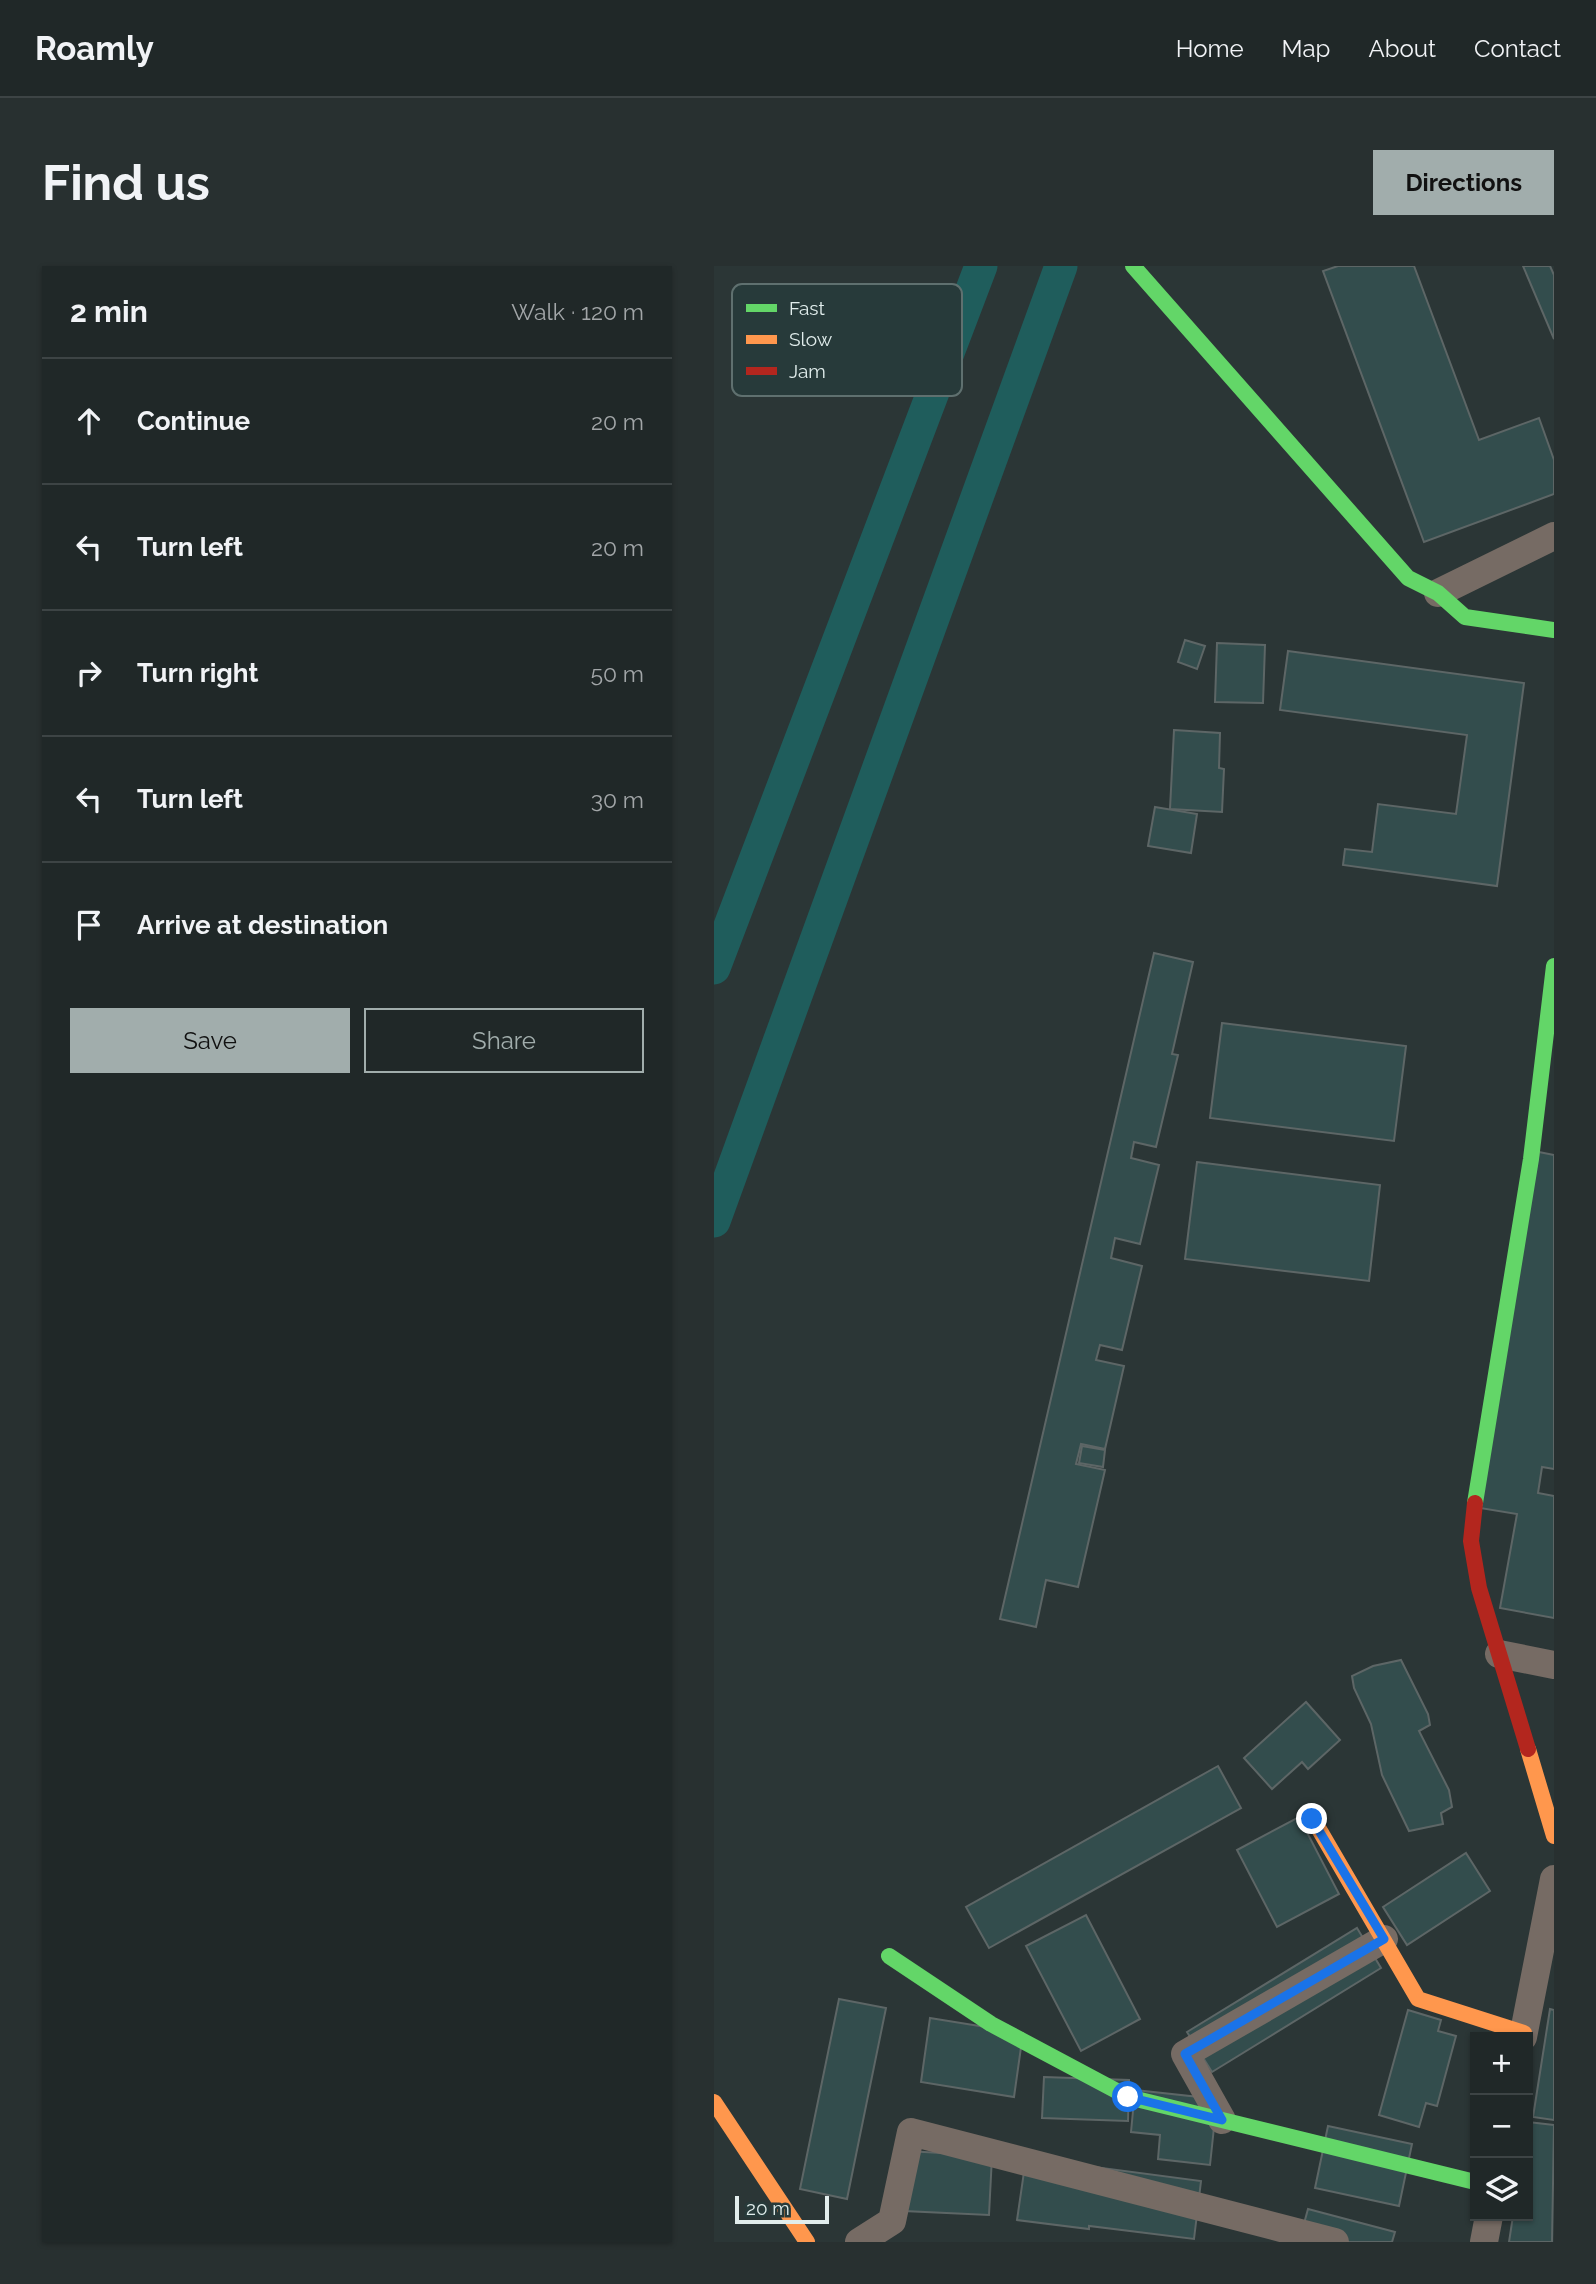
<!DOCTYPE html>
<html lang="en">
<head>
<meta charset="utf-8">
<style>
	:root { --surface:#202828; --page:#283030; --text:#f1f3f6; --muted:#a2a6a8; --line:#3d4445; --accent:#a1adac }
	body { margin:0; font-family:Raleway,sans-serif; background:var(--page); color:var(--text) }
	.controls { position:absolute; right:21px; bottom:21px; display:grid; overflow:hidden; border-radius:0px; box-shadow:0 2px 5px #0004 }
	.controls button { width:63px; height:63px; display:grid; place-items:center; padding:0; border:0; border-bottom:2px solid var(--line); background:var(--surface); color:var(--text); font:35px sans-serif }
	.scale { position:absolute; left:21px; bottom:18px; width:94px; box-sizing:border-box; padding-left:7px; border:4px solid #e1edec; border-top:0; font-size:19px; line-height:24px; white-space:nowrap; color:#e1edec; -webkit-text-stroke:5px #273a3a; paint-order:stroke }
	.stop { position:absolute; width:21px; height:21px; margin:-16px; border:5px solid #1a73e8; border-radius:50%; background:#fff }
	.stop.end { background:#1a73e8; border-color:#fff; box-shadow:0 2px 7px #0008 }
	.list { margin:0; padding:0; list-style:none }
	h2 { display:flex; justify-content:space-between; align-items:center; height:91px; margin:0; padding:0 28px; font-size:30px }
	h2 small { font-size:23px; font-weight:400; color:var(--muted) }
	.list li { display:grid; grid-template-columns:46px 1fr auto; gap:21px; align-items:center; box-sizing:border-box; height:126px; padding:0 28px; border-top:2px solid var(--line) }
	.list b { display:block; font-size:26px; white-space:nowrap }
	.list em { font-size:23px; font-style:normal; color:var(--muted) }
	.actions { display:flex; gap:14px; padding:21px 28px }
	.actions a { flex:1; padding:16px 0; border:2px solid var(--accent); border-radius:0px; text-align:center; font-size:24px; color:var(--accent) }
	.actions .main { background:var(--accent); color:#111 }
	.icon { flex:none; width:38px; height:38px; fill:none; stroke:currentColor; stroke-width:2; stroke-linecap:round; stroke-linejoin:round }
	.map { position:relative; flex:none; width:840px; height:1976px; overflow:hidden; border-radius:0px }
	header { display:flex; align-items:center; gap:42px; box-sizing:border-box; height:98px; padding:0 35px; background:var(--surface); border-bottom:2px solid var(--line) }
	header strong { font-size:33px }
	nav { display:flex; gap:38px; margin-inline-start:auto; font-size:24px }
	.intro { display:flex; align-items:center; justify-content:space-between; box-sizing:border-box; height:168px; padding:0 42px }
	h1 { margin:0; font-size:49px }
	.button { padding:18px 32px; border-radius:0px; background:var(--accent); color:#111; font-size:24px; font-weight:700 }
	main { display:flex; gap:42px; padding:0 42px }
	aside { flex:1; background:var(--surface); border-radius:0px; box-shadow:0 2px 5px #0004 }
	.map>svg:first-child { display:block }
</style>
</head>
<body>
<header>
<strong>Roamly</strong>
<nav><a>Home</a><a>Map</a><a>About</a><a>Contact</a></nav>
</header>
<div class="intro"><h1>Find us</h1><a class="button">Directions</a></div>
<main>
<aside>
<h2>2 min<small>Walk · 120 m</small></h2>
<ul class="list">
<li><svg class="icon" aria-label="ahead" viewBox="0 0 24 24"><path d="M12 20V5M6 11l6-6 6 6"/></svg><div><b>Continue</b></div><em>20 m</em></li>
<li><svg class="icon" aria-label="left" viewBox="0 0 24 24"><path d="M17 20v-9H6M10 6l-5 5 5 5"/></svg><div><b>Turn left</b></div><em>20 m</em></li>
<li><svg class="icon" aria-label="right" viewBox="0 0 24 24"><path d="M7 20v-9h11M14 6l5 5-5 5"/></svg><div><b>Turn right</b></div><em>50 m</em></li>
<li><svg class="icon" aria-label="left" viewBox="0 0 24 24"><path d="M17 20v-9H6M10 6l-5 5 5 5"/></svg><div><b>Turn left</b></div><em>30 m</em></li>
<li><svg class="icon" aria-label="arrive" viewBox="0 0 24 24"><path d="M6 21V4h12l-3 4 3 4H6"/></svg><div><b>Arrive at destination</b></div></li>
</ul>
<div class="actions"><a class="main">Save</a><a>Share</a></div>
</aside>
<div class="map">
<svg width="840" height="1976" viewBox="0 0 840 1976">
	<rect width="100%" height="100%" fill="#2b3636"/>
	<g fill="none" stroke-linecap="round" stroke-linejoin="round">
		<g stroke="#1f5d5c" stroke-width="33">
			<path d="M0 702 267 0"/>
			<path d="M0 955 347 0"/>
		</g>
	</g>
	<g fill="#334d4d" stroke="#5d6666" stroke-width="2">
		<path d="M624 0H700L765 174 825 152 840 194V228L710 276 609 5Z"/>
		<path d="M809 0H836L840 9V73Z"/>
		<path d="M471 374 491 380 483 403 464 396Z"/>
		<path d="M503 377 551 379 549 437 501 436Z"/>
		<path d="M574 385 810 417 783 620 629 599 631 583 658 586 664 538 742 548 753 469 566 444Z"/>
		<path d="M460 464 506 467 505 502 510 503 508 546 456 543Z"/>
		<path d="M441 541 483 548 477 587 434 580Z"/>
		<path d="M440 687 479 696 458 788 464 789 442 881 420 876 417 892 445 899 426 978 401 972 397 992 428 1000 408 1084 386 1079 382 1094 410 1100 391 1183 367 1178 362 1198 391 1204 364 1321 332 1314 322 1361 286 1353Z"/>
		<path d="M508 757 692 780 680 875 496 852Z"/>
		<path d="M825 886 840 889V1203L828 1201 824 1227 840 1230V1352L786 1342 803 1248 760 1241Z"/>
		<path d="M483 896 666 919 655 1015 471 993Z"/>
		<path d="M368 1180 391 1184 389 1201 365 1197Z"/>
		<path d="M687 1394 714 1448 716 1459 705 1465 735 1524 738 1541 727 1547 729 1558 695 1565 668 1509 657 1458 640 1422 638 1410 659 1400Z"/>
		<path d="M592 1436 626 1474 594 1503 588 1496 558 1523 530 1492Z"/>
		<path d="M504 1500 527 1542 275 1682 252 1641Z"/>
		<path d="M585 1551 625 1628 563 1661 523 1584Z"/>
		<path d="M752 1587 776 1625 693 1679 669 1641Z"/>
		<path d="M372 1649 426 1753 367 1785 312 1680Z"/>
		<path d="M643 1662 667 1702 498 1806 473 1766Z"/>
		<path d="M125 1733 172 1742 133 1933 86 1923Z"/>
		<path d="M836 1743 840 1744V1854L819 1851Z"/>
		<path d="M694 1744 727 1754 724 1765 742 1770 723 1840 712 1837 705 1861 665 1849Z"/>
		<path d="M216 1752 309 1767 300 1831 207 1816Z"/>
		<path d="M330 1811 415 1814 414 1855 328 1852Z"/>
		<path d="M421 1824 503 1833 496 1899 444 1893 446 1869 417 1866Z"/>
		<path d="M814 1856 840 1859 838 1976H795L799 1950H814Z"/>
		<path d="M614 1860 698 1878 685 1940 601 1922Z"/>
		<path d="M193 1885 278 1890 275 1949 190 1945Z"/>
		<path d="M312 1892 487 1915 480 1973 375 1960V1963L303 1954Z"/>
		<path d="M594 1943 681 1966 678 1976H585Z"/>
	</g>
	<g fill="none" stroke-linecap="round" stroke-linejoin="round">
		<g stroke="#766b64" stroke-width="28">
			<path d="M724 327 840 270"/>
			<path d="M785 1388 840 1399"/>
			<path d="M809 1771 840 1613"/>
			<path d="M508 1854 471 1788 670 1673"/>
			<path d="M145 1976 178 1955 197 1866 621 1976"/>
			<path d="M770 1976 775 1950"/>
		</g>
		<g stroke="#63d668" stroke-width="16">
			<path d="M419 0 694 312 724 327 751 351 840 364"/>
			<path d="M761 1237 817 893 840 700"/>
			<path d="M175 1690 277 1758 414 1831 761 1916"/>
		</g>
		<g stroke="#ff974d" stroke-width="16">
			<path d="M814 1483 840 1570"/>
			<path d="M599 1553 704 1733 810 1767"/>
			<path d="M0 1836 93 1976"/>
		</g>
		<path stroke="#b3261e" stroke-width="16" d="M761 1237 757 1275 765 1322 814 1483"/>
	</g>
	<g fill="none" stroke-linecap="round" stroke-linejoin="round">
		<path stroke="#1a73e8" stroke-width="9" d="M414 1831 508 1854 471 1788 670 1673 598 1553"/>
	</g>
	<rect x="18" y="18" width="230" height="112" rx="10" fill="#273a3a" stroke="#5f706f" stroke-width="2"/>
	<rect x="32" y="38" width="31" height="8" fill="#63d668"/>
	<rect x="32" y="69" width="31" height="9" fill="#ff974d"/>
	<rect x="32" y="101" width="31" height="8" fill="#b3261e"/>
	<g font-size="19" fill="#e1edec">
		<text x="75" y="49">Fast</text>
		<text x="75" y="80">Slow</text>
		<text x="75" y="112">Jam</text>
	</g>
</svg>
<div class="controls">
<button>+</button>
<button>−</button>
<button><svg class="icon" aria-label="layers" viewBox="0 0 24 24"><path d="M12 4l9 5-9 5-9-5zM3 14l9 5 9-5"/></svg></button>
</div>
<div class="scale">20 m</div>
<div class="stop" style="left:414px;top:1831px"></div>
<div class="stop end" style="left:598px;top:1553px"></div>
</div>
</main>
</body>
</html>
